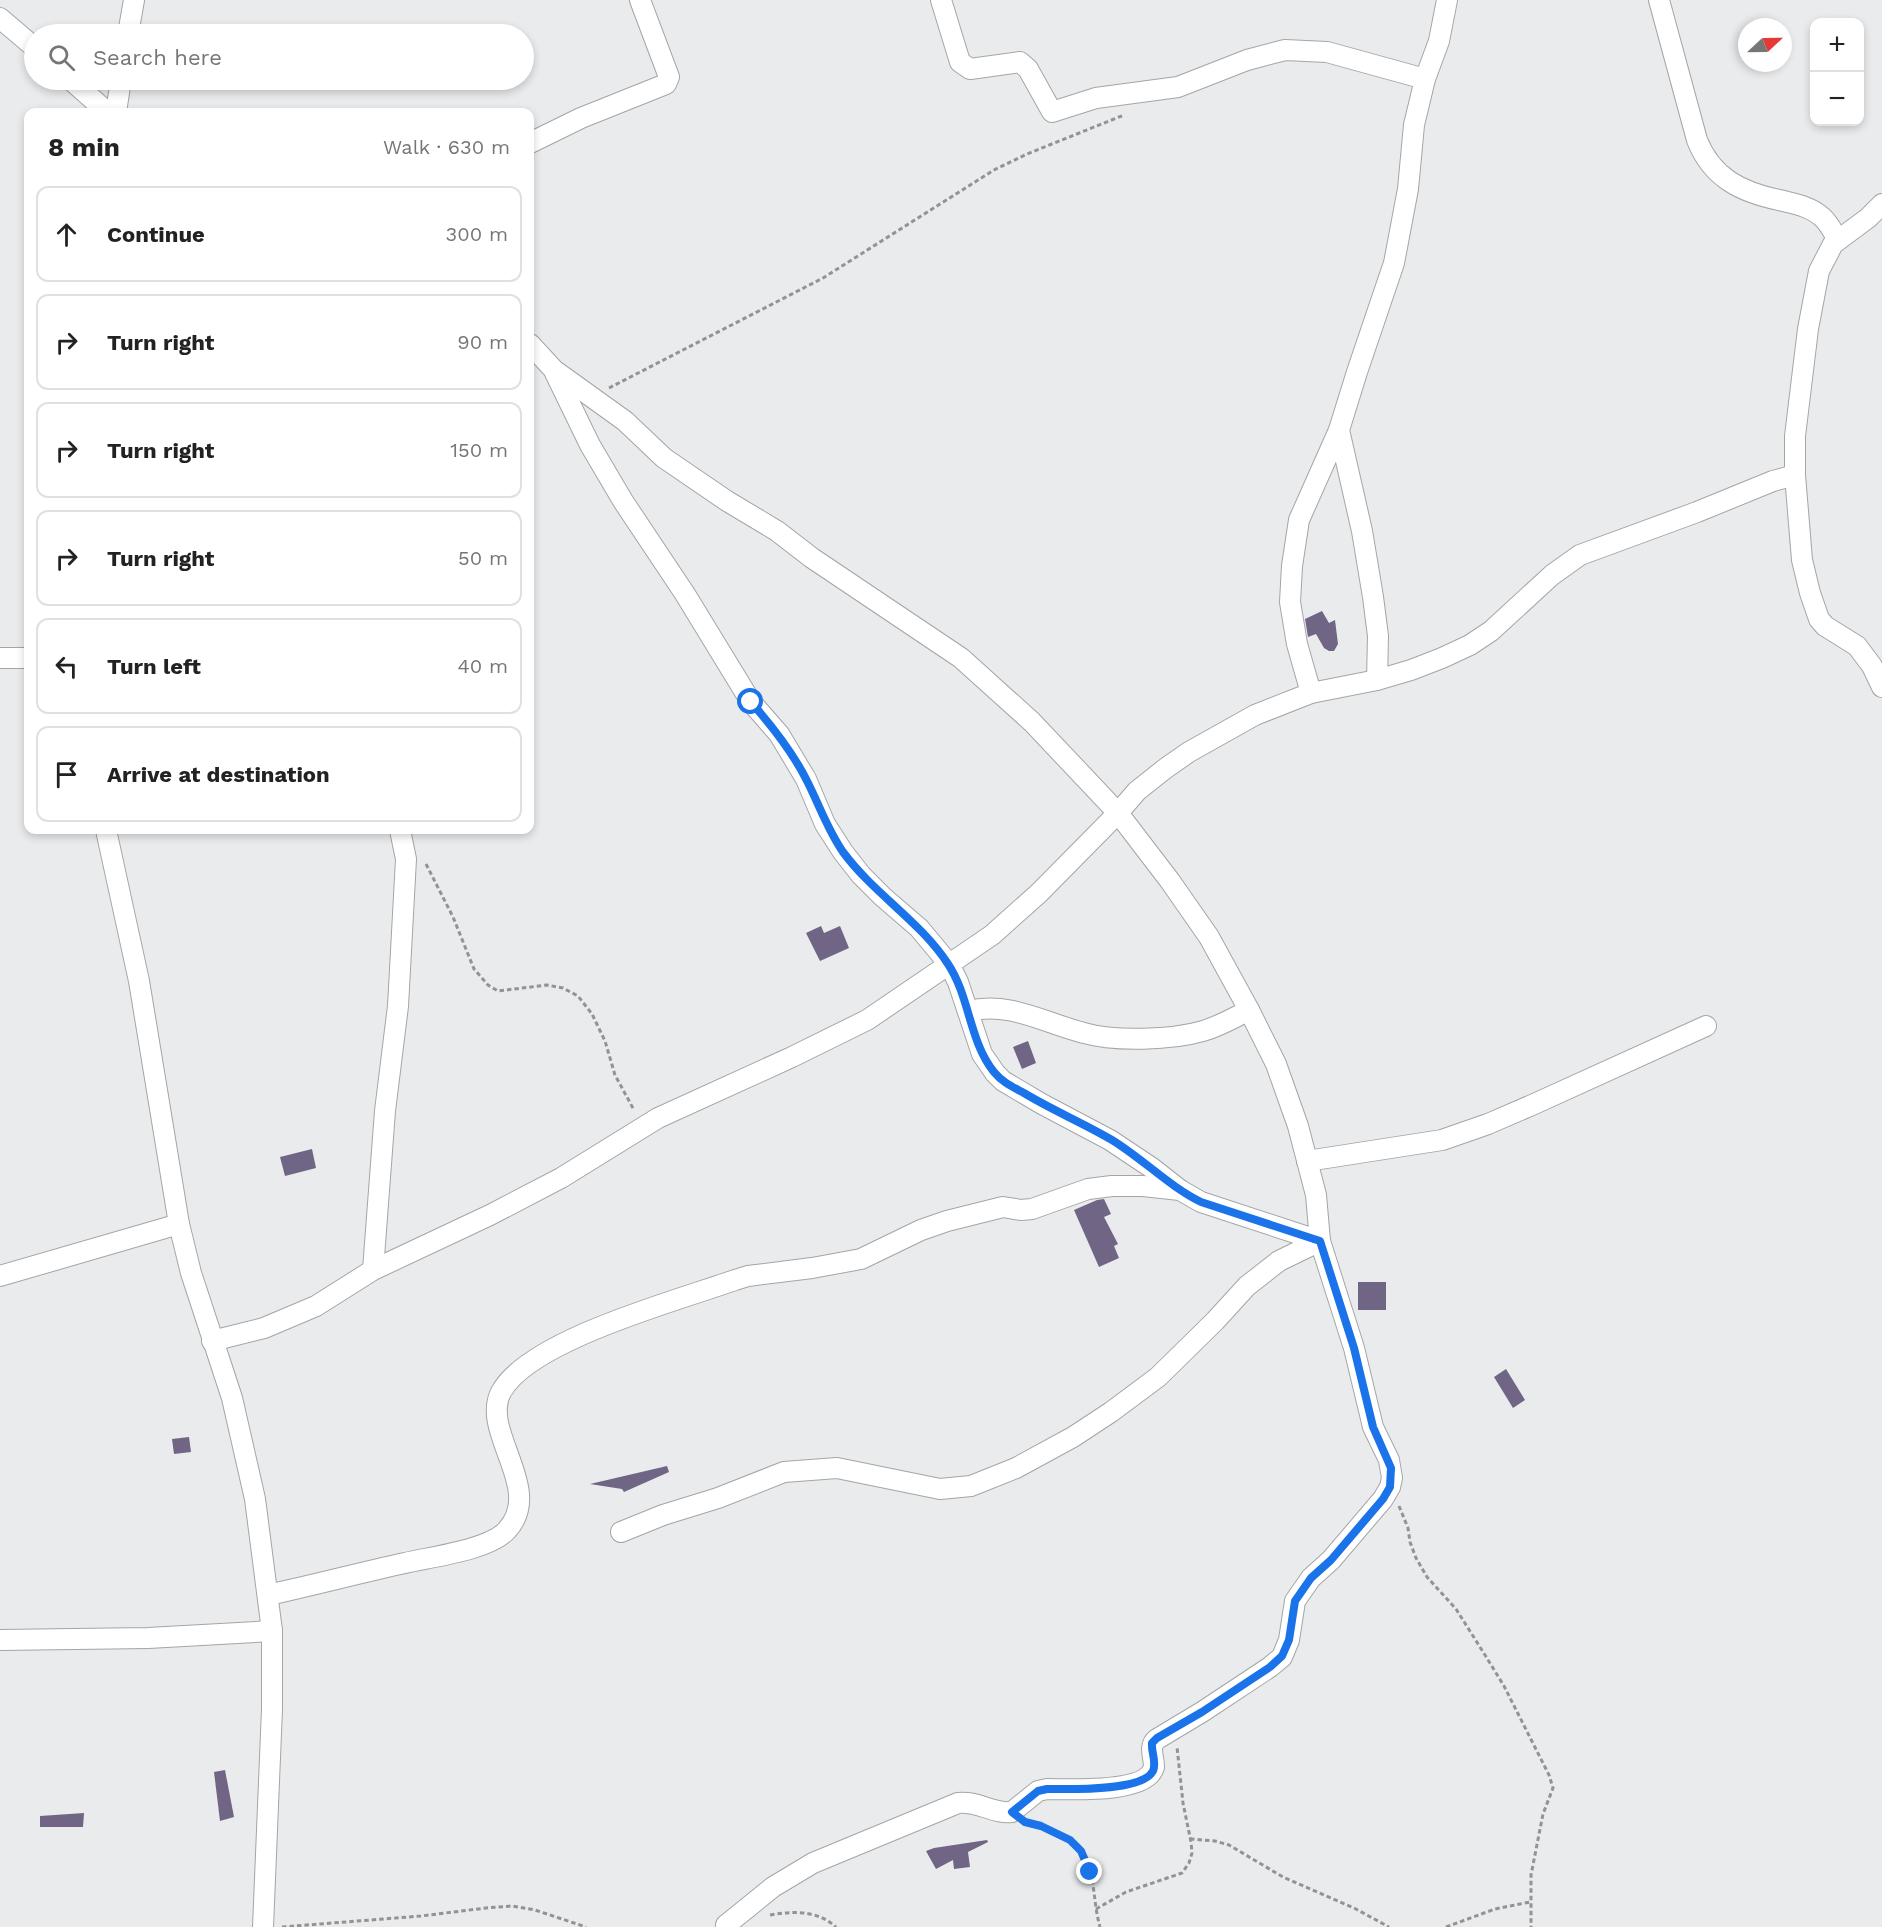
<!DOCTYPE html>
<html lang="en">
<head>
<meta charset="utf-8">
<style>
	:root { --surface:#fff; --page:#f6f6f6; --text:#222; --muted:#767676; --line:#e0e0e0 }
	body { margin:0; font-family:"Work Sans",sans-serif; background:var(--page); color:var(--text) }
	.controls { position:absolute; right:18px; top:18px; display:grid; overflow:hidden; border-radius:12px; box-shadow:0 3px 9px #0003 }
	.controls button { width:54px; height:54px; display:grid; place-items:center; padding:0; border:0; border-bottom:2px solid var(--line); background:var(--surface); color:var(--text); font:30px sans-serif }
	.compass { position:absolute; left:1738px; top:18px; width:54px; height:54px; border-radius:50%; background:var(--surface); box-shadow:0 3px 9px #0003; rotate:68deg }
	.stop { position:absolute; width:18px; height:18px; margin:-14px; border:4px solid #1a73e8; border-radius:50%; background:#fff }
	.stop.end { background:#1a73e8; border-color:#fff; box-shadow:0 2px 6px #0008 }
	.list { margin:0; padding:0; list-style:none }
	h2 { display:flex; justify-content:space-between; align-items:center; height:78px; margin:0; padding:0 24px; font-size:26px }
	h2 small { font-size:20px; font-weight:400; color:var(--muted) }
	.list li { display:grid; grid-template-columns:39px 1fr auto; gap:18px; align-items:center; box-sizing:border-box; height:96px; margin:0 12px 12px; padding:0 12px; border:2px solid var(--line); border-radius:12px }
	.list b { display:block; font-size:22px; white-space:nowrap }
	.list em { font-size:20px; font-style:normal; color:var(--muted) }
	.icon { flex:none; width:33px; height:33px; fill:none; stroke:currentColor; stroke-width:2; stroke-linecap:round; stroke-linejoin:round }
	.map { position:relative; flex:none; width:1882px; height:1927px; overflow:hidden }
	.search { position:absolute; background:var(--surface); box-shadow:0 3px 9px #0003; left:24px; top:24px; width:510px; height:66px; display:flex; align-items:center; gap:15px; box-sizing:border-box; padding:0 21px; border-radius:33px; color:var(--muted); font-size:22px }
	.panel { position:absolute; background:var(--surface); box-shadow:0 3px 9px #0003; left:24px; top:108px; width:510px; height:726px; border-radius:12px }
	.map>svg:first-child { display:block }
</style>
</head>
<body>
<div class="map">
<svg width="1882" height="1927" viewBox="0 0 1882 1927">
	<rect width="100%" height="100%" fill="#eaebed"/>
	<g fill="#706584">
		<path d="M1322 611 1329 623 1335 620 1338 644 1334 651H1329L1324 648 1316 634 1308 637 1305 619Z"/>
		<path d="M821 926 824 933 840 926 849 948 820 961 806 933Z"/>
		<path d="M1028 1041 1036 1063 1022 1069 1013 1047Z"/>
		<path d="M312 1149 316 1168 285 1176 280 1157Z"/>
		<path d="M1104 1199 1111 1214 1104 1217 1118 1244 1114 1246 1119 1258 1099 1267 1074 1210 1097 1200Z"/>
		<rect x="1358" y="1282" width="28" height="28"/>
		<path d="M1506 1369 1525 1400 1513 1408 1494 1377Z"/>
		<path d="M189 1437 191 1452 174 1454 172 1439Z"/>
		<path d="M667 1466 669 1472 624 1492 622 1489 590 1484Z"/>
		<path d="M225 1770 234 1817 220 1821 214 1772Z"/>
		<path d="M84 1813 83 1827H40V1816Z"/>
		<path d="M987 1840 988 1842 968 1852 970 1867 954 1869 953 1860 936 1869 926 1851 934 1848Z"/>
	</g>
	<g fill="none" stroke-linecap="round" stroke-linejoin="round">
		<g stroke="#a3a5a6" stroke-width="22">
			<g id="minor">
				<path d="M941 0 960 62 970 69 1020 62 1028 69 1052 112 1096 98 1178 87 1247 60 1285 50 1327 52 1425 79"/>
				<path d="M1659 0 1697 140C1712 178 1741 192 1779 200 1794 204 1810 206 1822 217 1829 223 1833 232 1838 240"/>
				<path d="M0 18 34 47"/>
				<path d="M128 34 134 0"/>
				<path d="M71 80 107 112"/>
				<path d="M116 112 121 80"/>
				<path d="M530 143 581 118 666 84 669 77 640 0"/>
				<path d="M1882 204 1868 218 1833 244 1819 271 1808 329 1795 436V475L1802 560 1810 593 1819 619 1825 626 1857 646 1872 666 1882 687"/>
				<path d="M530 344 554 370 625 421 664 458 727 501 777 531 812 558 961 658 1032 722 1118 813 1170 881 1209 937 1249 1010 1276 1064 1298 1126 1316 1195 1320 1241 1354 1348 1373 1427 1389 1460 1392 1478 1390 1487 1383 1499 1331 1560 1311 1578 1295 1601 1289 1640 1282 1657 1270 1667 1202 1712 1157 1739C1148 1746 1154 1756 1154 1767 1147 1794 1070 1789 1047 1789L1038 1791 1012 1812C993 1814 979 1801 958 1803L813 1863 773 1887 726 1925"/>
				<path d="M555 373 590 445 623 501 685 594 751 702 779 734 806 779 825 824 843 852 861 875 883 897 919 928 949 964 958 982 982 1054 995 1073 1003 1081 1042 1104 1110 1140 1152 1168 1180 1190 1201 1202 1320 1241"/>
				<path d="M0 658H28"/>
				<path d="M1377 680 1378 636 1373 597 1362 531 1339 430 1357 372 1394 263 1408 189 1414 125 1425 79 1439 41 1447 0"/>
				<path d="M1311 693 1297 644 1290 602 1292 566 1299 520 1339 430"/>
				<path d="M106 830 139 981 179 1224 191 1273 232 1398 255 1499 272 1631V1709L263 1927"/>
				<path d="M968 1011C1010 1001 1044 1023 1084 1033 1115 1042 1172 1040 1203 1031 1220 1026 1234 1018 1249 1010"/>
				<path d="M1307 1161 1442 1140 1488 1124 1532 1105 1706 1026"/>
				<path d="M373 1270 385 1111 398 1006 406 859 400 830"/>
				<path d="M0 1276 179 1224"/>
				<path d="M212 1341 264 1328 316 1306 373 1270 490 1215 561 1178 658 1118 792 1057 867 1020 992 935 1039 893 1118 813 1137 791 1166 768 1189 752 1255 715 1311 693 1377 680 1411 670 1442 658 1470 645 1491 631 1552 575 1580 555 1697 512 1773 481 1795 475"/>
				<path d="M621 1532 663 1515 718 1498 784 1472 837 1468 940 1489 971 1486 1016 1468 1073 1437 1111 1412 1158 1377 1215 1321 1247 1286 1279 1261 1320 1241"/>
				<path d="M268 1595C314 1585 359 1573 405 1563 430 1557 490 1550 507 1530 545 1489 480 1432 501 1392 529 1340 679 1300 735 1280L748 1276 812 1268 861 1259 921 1230 947 1221 1003 1207 1021 1210 1032 1209 1088 1189 1112 1186H1143L1180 1190"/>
				<path d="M0 1640 148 1638 272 1631"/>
			</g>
		</g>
		<g stroke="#929395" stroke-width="3" stroke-dasharray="4.5 3" stroke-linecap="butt">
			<path d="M609 388 823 278 994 170 1027 154 1124 115"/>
			<path d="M426 864 453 917 474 969 488 985 498 991 547 985 563 988 578 996 592 1014 605 1041 615 1075 634 1110"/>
			<path d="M1399 1506 1408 1528 1410 1542 1416 1558 1427 1577 1456 1609 1485 1655 1504 1686 1549 1775 1553 1788 1543 1814 1531 1875V1927"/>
			<path d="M1029 1823C1065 1834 1085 1845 1093 1885 1095 1899 1096 1913 1100 1927"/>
			<path d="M1190 1839 1215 1841 1229 1845 1283 1877 1354 1908 1389 1927"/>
			<path d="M1096 1909 1126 1892 1182 1873 1189 1863 1192 1853 1191 1842 1183 1803 1177 1747"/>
			<path d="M770 1915C794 1911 817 1910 836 1927"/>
			<path d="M282 1927 421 1916 486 1908 512 1906 535 1910 586 1927"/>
			<path d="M1446 1927 1495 1909 1530 1902"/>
		</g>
		<use href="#minor" stroke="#fff" stroke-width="20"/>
	</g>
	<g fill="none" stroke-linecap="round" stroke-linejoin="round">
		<path stroke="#1a73e8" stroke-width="8" d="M751 702C772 726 792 751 806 779 819 804 827 829 843 852 874 894 920 921 948 964 970 997 969 1041 994 1072 1002 1082 1013 1087 1024 1093 1052 1110 1083 1123 1112 1140 1143 1159 1170 1187 1201 1202L1320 1241 1354 1348 1373 1427 1391 1468 1390 1487 1383 1499 1331 1560 1311 1578 1295 1601 1289 1640 1282 1656 1270 1667 1202 1712 1157 1738 1152 1743C1151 1752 1157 1763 1153 1771 1142 1792 1068 1789 1047 1789L1038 1791 1012 1812 1025 1822 1041 1826 1070 1840 1081 1851 1090 1872"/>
	</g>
</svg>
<div class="controls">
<button>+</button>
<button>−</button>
</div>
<svg class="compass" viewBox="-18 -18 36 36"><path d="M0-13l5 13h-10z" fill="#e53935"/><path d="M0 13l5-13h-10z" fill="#767676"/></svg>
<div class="stop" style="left:751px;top:702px"></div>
<div class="stop end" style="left:1090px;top:1872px"></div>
<div class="search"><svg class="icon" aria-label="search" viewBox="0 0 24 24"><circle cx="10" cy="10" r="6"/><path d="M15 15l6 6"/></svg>Search here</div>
<section class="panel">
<h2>8 min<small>Walk · 630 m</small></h2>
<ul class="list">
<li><svg class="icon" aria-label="ahead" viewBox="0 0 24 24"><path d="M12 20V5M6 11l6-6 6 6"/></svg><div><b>Continue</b></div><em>300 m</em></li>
<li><svg class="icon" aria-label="right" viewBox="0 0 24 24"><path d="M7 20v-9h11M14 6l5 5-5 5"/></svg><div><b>Turn right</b></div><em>90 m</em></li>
<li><svg class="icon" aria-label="right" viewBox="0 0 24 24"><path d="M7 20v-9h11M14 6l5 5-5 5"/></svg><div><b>Turn right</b></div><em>150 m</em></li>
<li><svg class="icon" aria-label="right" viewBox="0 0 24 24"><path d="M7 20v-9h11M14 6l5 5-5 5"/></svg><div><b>Turn right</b></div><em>50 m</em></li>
<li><svg class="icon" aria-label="left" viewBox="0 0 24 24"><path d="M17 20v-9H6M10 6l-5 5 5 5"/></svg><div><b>Turn left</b></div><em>40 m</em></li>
<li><svg class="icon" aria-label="arrive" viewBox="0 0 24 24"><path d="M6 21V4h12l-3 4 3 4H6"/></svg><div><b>Arrive at destination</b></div></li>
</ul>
</section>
</div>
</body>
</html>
